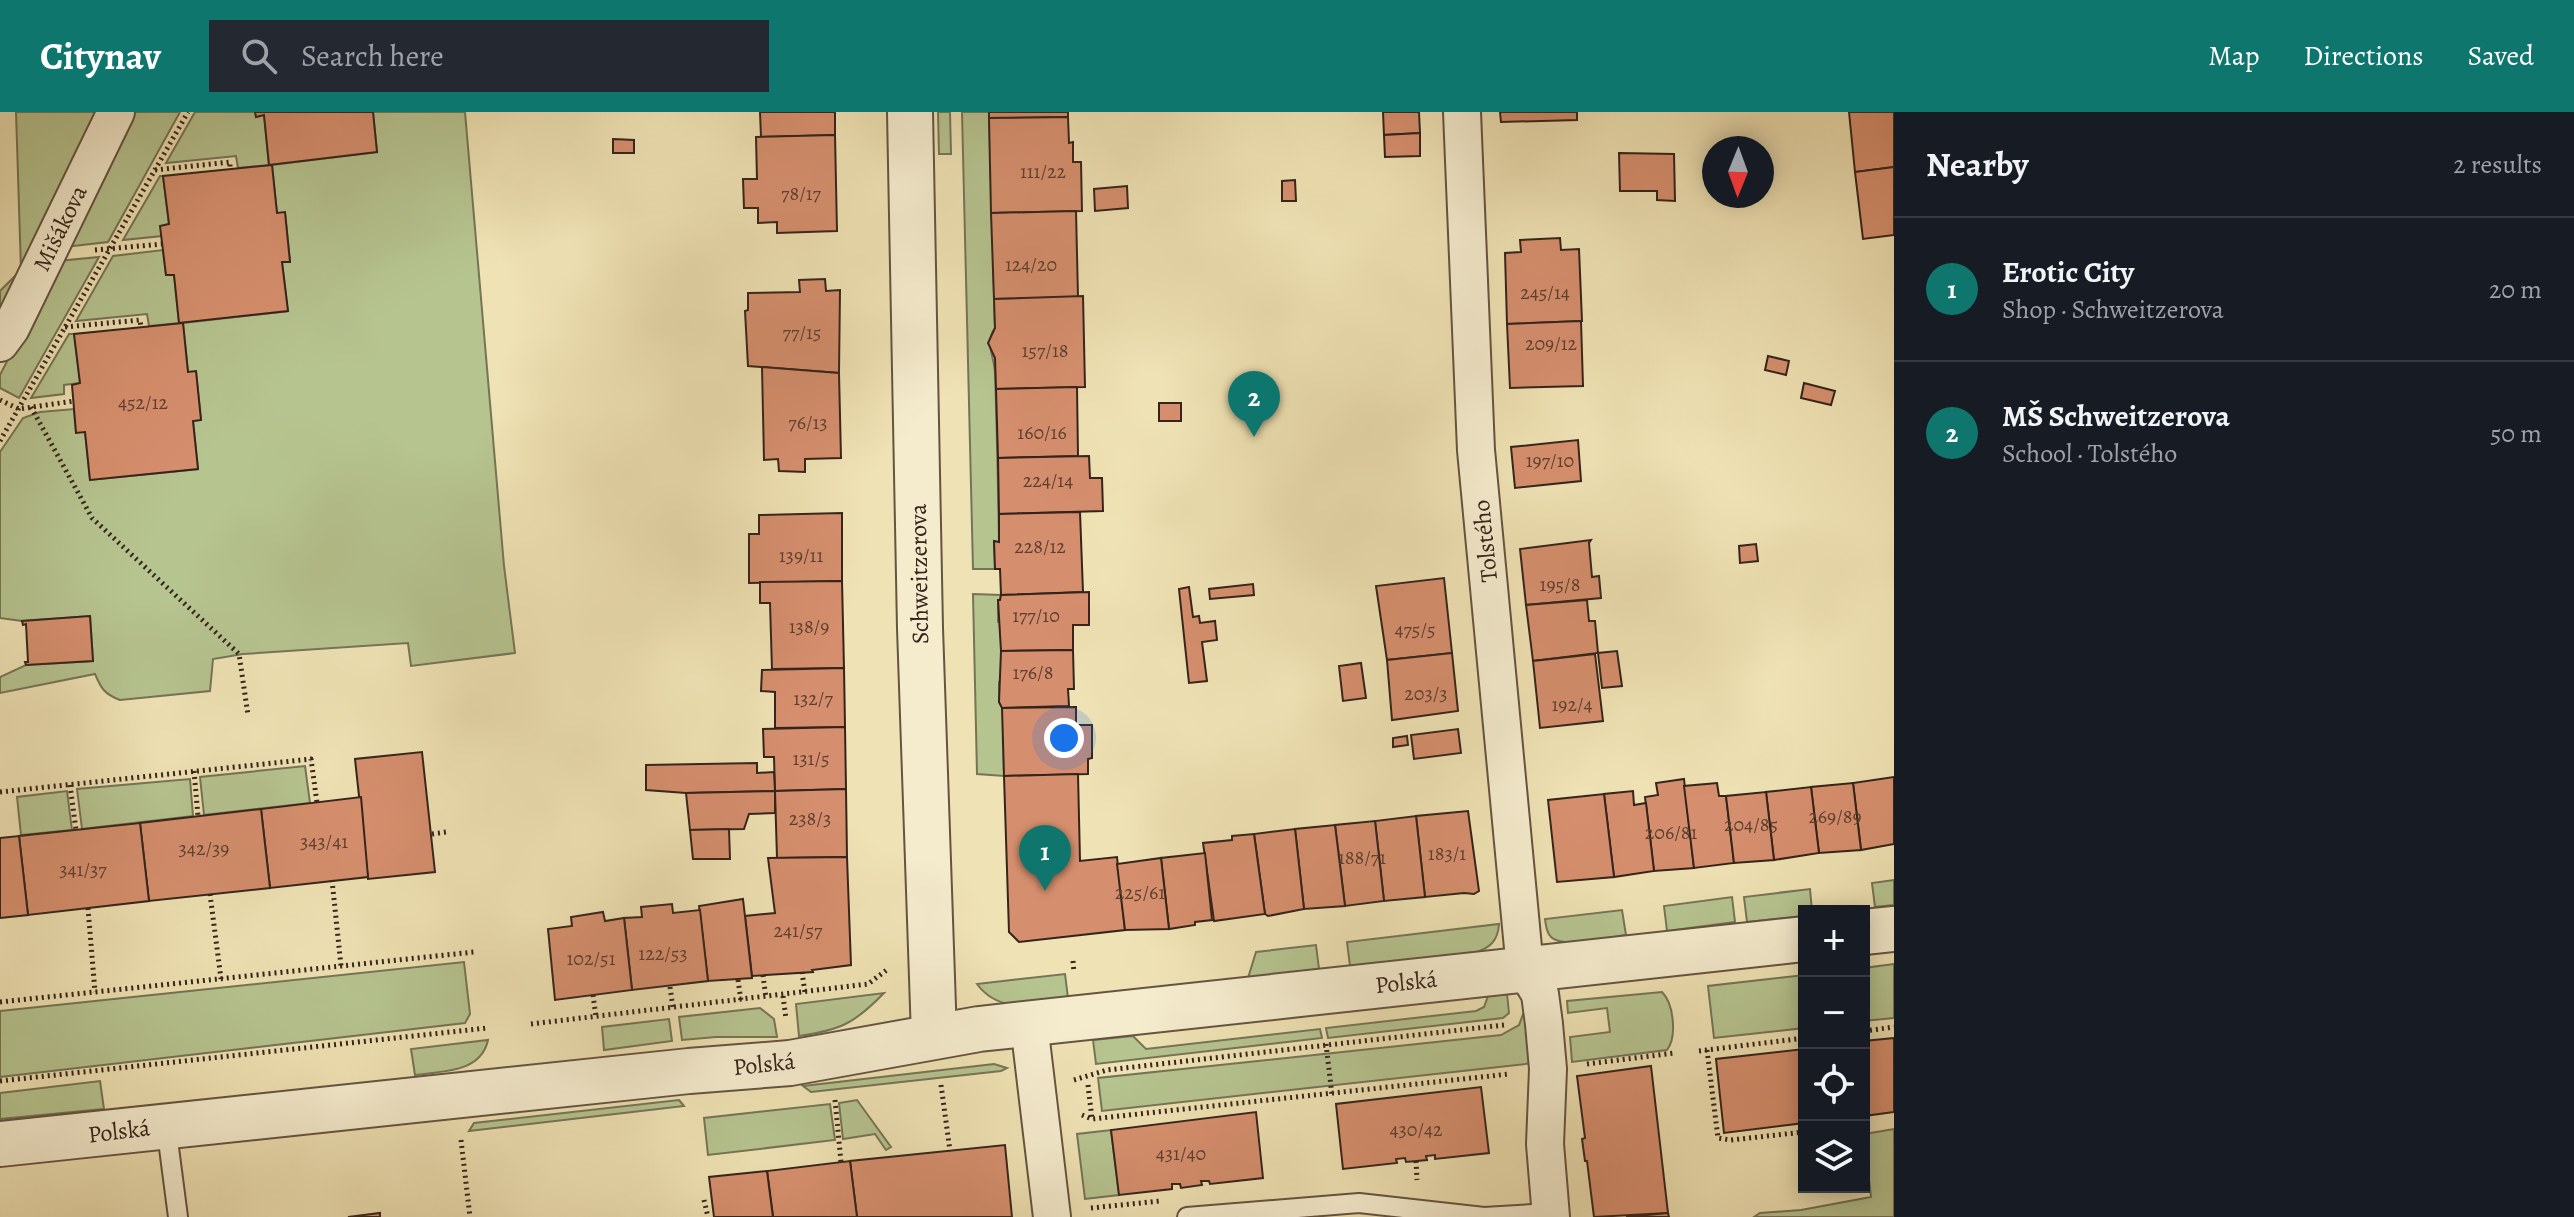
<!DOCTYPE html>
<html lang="en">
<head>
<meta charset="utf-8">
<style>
	:root { --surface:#171b24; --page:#242831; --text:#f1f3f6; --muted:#9ea1a6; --line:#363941; --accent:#0f766e }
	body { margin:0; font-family:Alegreya,serif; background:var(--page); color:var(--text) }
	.controls { position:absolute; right:24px; bottom:24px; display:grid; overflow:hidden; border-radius:0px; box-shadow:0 4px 20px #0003 }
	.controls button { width:72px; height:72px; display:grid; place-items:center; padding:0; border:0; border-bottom:2px solid var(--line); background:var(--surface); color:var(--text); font:40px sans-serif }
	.compass { position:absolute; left:1702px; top:24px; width:72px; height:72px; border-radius:50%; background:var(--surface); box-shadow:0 4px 20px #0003; rotate:181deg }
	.you { position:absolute; left:1064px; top:626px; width:28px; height:28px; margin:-20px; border:6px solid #fff; border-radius:50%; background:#1a73e8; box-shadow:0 0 0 12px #1a73e833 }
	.badge { display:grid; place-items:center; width:52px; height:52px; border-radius:50%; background:var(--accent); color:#fff; font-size:26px; font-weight:700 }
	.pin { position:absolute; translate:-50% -66px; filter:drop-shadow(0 2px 4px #0008) }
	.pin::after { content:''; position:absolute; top:42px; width:28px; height:24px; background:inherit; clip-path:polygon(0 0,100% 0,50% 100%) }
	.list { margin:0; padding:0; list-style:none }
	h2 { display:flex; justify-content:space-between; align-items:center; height:104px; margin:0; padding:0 32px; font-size:34px }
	h2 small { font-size:26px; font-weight:400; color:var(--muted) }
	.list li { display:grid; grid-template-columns:52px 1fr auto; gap:24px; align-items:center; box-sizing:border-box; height:144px; padding:0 32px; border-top:2px solid var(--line) }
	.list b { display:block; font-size:30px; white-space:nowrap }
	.list p { margin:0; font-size:26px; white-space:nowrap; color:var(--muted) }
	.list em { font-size:26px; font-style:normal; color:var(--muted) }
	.icon { flex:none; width:44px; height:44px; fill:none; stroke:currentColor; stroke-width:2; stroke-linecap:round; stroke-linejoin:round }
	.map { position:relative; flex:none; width:1894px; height:1105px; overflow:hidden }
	header { display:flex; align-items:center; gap:48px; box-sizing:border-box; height:112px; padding:0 40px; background:var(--accent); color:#fff }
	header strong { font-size:38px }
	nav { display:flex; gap:44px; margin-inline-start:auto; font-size:28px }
	.search { width:560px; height:72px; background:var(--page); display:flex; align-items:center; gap:20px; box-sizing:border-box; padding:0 28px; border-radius:0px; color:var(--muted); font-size:30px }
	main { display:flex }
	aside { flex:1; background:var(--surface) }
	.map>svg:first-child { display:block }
</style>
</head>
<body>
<header>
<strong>Citynav</strong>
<div class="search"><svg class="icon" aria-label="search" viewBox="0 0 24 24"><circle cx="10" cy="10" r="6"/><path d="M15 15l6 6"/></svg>Search here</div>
<nav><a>Map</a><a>Directions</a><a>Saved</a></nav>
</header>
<main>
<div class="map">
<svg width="1894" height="1105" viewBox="0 0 1894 1105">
	<rect width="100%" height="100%" fill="#efe2b4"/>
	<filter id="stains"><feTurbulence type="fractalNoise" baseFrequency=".0025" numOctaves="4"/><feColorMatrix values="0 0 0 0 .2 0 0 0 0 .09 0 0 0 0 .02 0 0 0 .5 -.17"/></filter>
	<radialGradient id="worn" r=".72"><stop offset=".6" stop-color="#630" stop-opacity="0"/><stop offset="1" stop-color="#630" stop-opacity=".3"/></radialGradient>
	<g fill="#b6c490" stroke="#767456" stroke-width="2">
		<path d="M16 0H104L0 206V179L21 158Z"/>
		<path d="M130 0H180L108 130 64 135Z"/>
		<path d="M195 0H255L256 5 264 3 269 53 238 56 236 44 166 51Z"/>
		<path d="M373 0H465L504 454 515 541 411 554 408 531 243 542 213 547 210 579 120 588C104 582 101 576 95 562L0 581V565L26 553 93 549 90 504 22 509 0 506V340L23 306 40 300 74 297 76 320H85L90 368 198 357 193 309 201 308 196 260H188L183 211 288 199 282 150 290 149 285 101H277L272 53 377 40Z"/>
		<path d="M938 0H950L951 42H939Z"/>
		<path d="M962 0H989L995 216C984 230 995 246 995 262 997 318 998 374 999 430H994L995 457H973Z"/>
		<path d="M160 64H163L169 112 161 114 162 124 123 128Z"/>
		<path d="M163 138 166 163H174L179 211 149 214 147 202 76 209 113 144Z"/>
		<path d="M99 145 19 286 0 276V263L58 149Z"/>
		<path d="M69 222H74L80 271 64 273V282L31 286Z"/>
		<path d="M973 482 1001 483 1000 488H998V510H1001L1002 566 999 570V590L1003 593 1004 664 977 662Z"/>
		<path d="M305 654 310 691 204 703 200 665Z"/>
		<path d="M190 667 193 704 82 717 77 677Z"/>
		<path d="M67 679 72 718 21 723 17 685Z"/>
		<path d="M1894 768V793L1875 795 1872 771Z"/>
		<path d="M1810 777 1812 799H1804V804L1747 810 1744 785Z"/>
		<path d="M1732 785 1735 810 1667 819 1664 794Z"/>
		<path d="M1622 798 1626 823C1609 825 1563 837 1551 825 1546 820 1546 813 1545 807Z"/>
		<path d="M1499 812C1498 829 1490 836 1474 841L1350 854 1347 830Z"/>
		<path d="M1316 833 1319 857 1248 866 1256 840Z"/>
		<path d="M464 850 470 902 465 911 0 965V899Z"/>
		<path d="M1894 852V906L1864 909V856Z"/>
		<path d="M1065 862 1068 886C1033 890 1001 904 977 872Z"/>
		<path d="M1804 863V916L1714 926 1708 874Z"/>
		<path d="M1662 880C1674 892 1677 925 1667 938L1572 950 1570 925 1610 920 1607 896 1568 901 1567 889Z"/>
		<path d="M884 881C855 911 841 918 799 924L796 892Z"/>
		<path d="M1507 882 1509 901 1503 906 1328 926 1326 916 1476 899 1484 895 1488 884Z"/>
		<path d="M760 896 774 907 777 925H716L682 928 679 905Z"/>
		<path d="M1525 897 1534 951 1102 999 1098 966 1501 923 1519 913Z"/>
		<path d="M669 907 672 929 604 938 602 915Z"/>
		<path d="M1320 917 1322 926 1096 952 1093 928 1133 924 1146 937Z"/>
		<path d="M488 928C481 961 442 959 415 963L411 937Z"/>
		<path d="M994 952 1007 956 1001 959 811 980 803 974Z"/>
		<path d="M100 969 104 997 0 1007V981Z"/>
		<path d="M679 988 684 994 469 1019 474 1011Z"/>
		<path d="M857 988 891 1035 886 1038 875 1022 843 1027 839 991Z"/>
		<path d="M830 992 835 1028 708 1043 704 1006Z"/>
		<path d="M1894 1017V1105H1754L1760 1101 1801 1098 1871 1085 1864 1022Z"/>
		<path d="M1111 1018 1119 1083 1085 1087 1077 1022Z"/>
	</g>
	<g fill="#d68f6e" stroke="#35241b" stroke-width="2">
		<path d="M255 0H373L377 40 269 53 264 3 256 5Z"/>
		<path d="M760 0H835V23L761 25Z"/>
		<path d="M989 0H1068V5L989 6Z"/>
		<path d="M1383 0H1419L1420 21 1384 23Z"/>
		<path d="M1500 0H1577V8L1501 10Z"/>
		<path d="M1849 0H1894V55L1855 60Z"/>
		<path d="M1068 5 1069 31 1073 30V50H1081L1082 99 991 101 989 6Z"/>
		<path d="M1420 21V44L1385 45 1384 23Z"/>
		<path d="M835 23 837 119 777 121V110L758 111V96H744L743 67H757L756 25Z"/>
		<path d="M613 27 634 28V41H613Z"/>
		<path d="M1619 41 1674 42 1675 89 1657 88V79H1620Z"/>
		<path d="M272 53 277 101 285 100 290 150H282L288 199 179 211 174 163H166L160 114 169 112 163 64Z"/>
		<path d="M1894 55V123L1863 127 1855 60Z"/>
		<path d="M1295 68 1296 89H1282V69Z"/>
		<path d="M1127 74 1128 96 1095 99 1094 77Z"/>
		<path d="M1076 99 1078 185 994 187 991 101Z"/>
		<path d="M1560 126 1561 138 1579 137 1582 209 1507 212 1505 141 1521 140 1520 128Z"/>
		<path d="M825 167 826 179 840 178 839 261 748 254 745 199 748 198V181L800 180 799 168Z"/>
		<path d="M1083 184 1085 275 996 277 995 246 988 231 995 216 994 187Z"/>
		<path d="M1581 209 1583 274 1510 276 1507 212Z"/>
		<path d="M183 211 188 260 196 259 201 308 193 309 198 357 90 368 85 320 76 321 72 273 80 271 74 222Z"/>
		<path d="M1768 244 1789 249 1786 263 1765 258Z"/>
		<path d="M762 255 839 261 841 346 805 347V360L779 359 778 347 764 348Z"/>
		<path d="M1804 271 1835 279 1831 293 1801 286Z"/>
		<path d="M1077 275 1078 344 998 346 996 277Z"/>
		<rect x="1159" y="291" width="22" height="18"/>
		<path d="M1578 328 1581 369 1515 376 1511 335Z"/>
		<path d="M1089 344 1090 366H1102L1103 399 999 402 998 346Z"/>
		<path d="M1080 400 1083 480 1001 483 1000 457H995L994 429 999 430V402Z"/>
		<path d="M842 401V469L749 471V422H759V403Z"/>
		<path d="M1591 428 1589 431 1592 465 1599 464 1601 486 1526 493 1520 437Z"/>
		<path d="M1756 432 1758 449 1740 451 1739 434Z"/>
		<path d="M1444 466 1452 541 1387 548 1376 474Z"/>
		<path d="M842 469 844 556 772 557 770 491H760V470Z"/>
		<path d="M1253 472 1254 483 1210 487 1209 477Z"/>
		<path d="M1189 475 1193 505 1199 504 1200 511 1215 509 1217 528 1202 530 1207 569 1189 571 1179 477Z"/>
		<path d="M1089 480V513H1073V538L1001 539 998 488H1000L1001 483Z"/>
		<path d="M1587 488 1589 509H1595L1598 541 1533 549 1526 493Z"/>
		<path d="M90 504 93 549 26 553 25 550H28L26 512 23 513 22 509Z"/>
		<path d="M1073 538 1074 577H1068L1069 594 1002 596 999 590 1001 539Z"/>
		<path d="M1617 539 1622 574 1602 576 1598 541Z"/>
		<path d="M1452 541 1458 599 1392 608 1387 548Z"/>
		<path d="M1595 542 1603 609 1540 616 1533 549Z"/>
		<path d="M1361 551 1366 586 1343 589 1339 554Z"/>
		<path d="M844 556 845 615 775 616V580L761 579 762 558Z"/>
		<path d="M1076 595V613H1092V646L1088 647V662L1004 664 1002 596Z"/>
		<path d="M845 615 846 677 775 679 774 645H764L763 617Z"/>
		<path d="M1458 617 1461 641 1414 647 1411 623Z"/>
		<path d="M1407 624 1408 633 1393 635V626Z"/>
		<path d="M422 640 435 760 368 767 355 647Z"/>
		<path d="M757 651V661L774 660 775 679 686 681 646 678V653Z"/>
		<path d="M1078 662 1080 749 1117 745 1125 818 1019 830 1009 820 1004 664Z"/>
		<path d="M1894 665V732L1861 738 1853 671Z"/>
		<path d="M1684 667 1694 756 1654 759 1645 685 1658 683 1656 671Z"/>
		<path d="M1717 671 1719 684H1726L1734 751 1694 756 1684 674Z"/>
		<path d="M1853 671 1861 738 1819 741 1811 675Z"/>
		<path d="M1811 675 1819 741 1774 748 1766 680Z"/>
		<path d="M846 677 847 745 777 746 775 679Z"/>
		<path d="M775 679V701L749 702 744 717 690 718 686 681Z"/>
		<path d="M1633 679 1634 693 1646 691 1654 759 1614 765 1604 682Z"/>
		<path d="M1766 680 1774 748 1734 751 1726 684Z"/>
		<path d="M1604 682 1614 765 1557 770 1548 688Z"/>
		<path d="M361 685 368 765 270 776 261 697Z"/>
		<path d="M261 697 270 776 149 789 140 711Z"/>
		<path d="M1468 699 1479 779 1474 782 1464 781 1425 785 1416 704Z"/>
		<path d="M1416 704 1425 785 1384 789 1375 709Z"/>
		<path d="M1375 709 1384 789 1345 794 1335 713Z"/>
		<path d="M140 711 149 789 28 803 19 724Z"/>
		<path d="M1335 713 1345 794 1304 797 1295 717Z"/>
		<path d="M729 717 730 747H693L690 718Z"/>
		<path d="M1295 717 1304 797 1268 804 1265 802 1254 722Z"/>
		<path d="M1254 722 1265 802 1214 809 1203 731 1232 728V724Z"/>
		<path d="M19 724 28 803 0 806V726Z"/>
		<path d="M1205 741 1212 808 1195 810V813L1169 817 1161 746Z"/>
		<path d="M847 745 851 853 812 858 813 860 752 864 745 804 775 801 768 746Z"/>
		<path d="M1161 746 1169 817 1125 818 1117 752Z"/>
		<path d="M743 787 752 866 708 869 699 794Z"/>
		<path d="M672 792 673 801 700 798 708 869 632 878 624 806 642 805 641 795Z"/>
		<path d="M603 800 605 809 624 806 632 878 555 888 548 817 572 814 571 805Z"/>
		<path d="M1894 926V1000L1864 1004V929Z"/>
		<path d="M1804 937V1011L1724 1021 1716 947Z"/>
		<path d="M1651 954 1668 1101 1594 1105 1587 1049H1585L1582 1027 1585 1026 1577 964Z"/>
		<path d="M1481 975 1489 1041 1435 1047V1043L1426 1044 1427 1048 1406 1050 1405 1046 1396 1047 1397 1051 1343 1057 1336 992Z"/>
		<path d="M1256 1000 1263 1066 1210 1072 1209 1069H1201L1202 1073 1181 1076 1180 1072H1172V1077L1119 1083 1111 1018Z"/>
		<path d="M1005 1033 1012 1105H857L850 1049Z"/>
		<path d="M850 1049 857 1105H773L767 1059Z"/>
		<path d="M767 1059 773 1105H714L709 1065Z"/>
		<path d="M380 1101V1105H348Z"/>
		<path d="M1668 1101 1669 1105H1626Z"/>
	</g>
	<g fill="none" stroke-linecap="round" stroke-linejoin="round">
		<g stroke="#645441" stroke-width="22">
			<g id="service">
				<path d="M166 1013 178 1105"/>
				<path d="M1187 1105 1359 1091 1484 1105 1551 1101"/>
			</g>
		</g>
		<g stroke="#645441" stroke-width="40">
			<g id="minor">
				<path d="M1462 0 1476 338 1525 857 1540 882 1544 912 1548 957 1545 1032 1551 1105"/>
				<path d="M0 231 11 216 116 0"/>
				<path d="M1029 912 1052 1105"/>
			</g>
		</g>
		<g stroke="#645441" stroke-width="48">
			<g id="tertiary">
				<path d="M910 0 920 516 934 924"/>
				<path d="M1864 820 1894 817"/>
				<path d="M0 1032 689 959 790 951 979 917 1804 827"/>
			</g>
		</g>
		<g stroke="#35241b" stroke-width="5" stroke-dasharray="2 4" stroke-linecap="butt">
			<path d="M155 58 230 50V57"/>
			<path d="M95 138 162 132"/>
			<path d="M65 215 140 208 141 215"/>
			<path d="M0 288 19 297 74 289"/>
			<path d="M31 295 92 406 239 542 248 603"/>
			<path d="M0 329 188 0"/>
			<path d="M194 659 198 704"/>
			<path d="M70 673 76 718"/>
			<path d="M0 680 311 647 317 691"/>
			<path d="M432 722 446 720"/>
			<path d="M332 768 341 854"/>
			<path d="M210 782 221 867"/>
			<path d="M88 796 95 880"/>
			<path d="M1073 849 1074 861"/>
			<path d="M802 860 805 881"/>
			<path d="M763 863 766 886"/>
			<path d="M738 868 741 889"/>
			<path d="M670 875 673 896"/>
			<path d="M593 883 596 905"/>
			<path d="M783 884 786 907"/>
			<path d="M0 890 474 840"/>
			<path d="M531 912 868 872 888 857"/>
			<path d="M1864 919 1894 915"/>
			<path d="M1326 932 1332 983"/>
			<path d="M1707 938 1718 1026 1731 1028 1804 1020"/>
			<path d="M1699 939 1804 926"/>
			<path d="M1587 952 1674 941"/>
			<path d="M1074 968 1107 958 1504 913"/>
			<path d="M0 969 487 916"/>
			<path d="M941 973 950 1039"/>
			<path d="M1088 973 1092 1007"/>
			<path d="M835 988 841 1050"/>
			<path d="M1082 1003 1092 1007 1509 962"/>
			<path d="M461 1028 470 1105"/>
			<path d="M1416 1049 1417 1068"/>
			<path d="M704 1088 708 1105"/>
			<path d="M1091 1096 1160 1089"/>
		</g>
		<use href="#service" stroke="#f5ecce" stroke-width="18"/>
		<use href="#minor" stroke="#f5ecce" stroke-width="36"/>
		<use href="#tertiary" stroke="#f5ecce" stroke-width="44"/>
	</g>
	<g text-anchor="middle" stroke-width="6" stroke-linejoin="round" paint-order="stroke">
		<g font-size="20" fill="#5d3f30">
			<text x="1043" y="66">111/22</text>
			<text x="801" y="88">78/17</text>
			<text x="1031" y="159">124/20</text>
			<text x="1545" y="187">245/14</text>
			<text x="802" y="227">77/15</text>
			<text x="1551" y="238">209/12</text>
			<text x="1045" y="245">157/18</text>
			<text x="143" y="297">452/12</text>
			<text x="808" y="317">76/13</text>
			<text x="1042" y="327">160/16</text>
			<text x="1550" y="355">197/10</text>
			<text x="1048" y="375">224/14</text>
			<text x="1040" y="441">228/12</text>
			<text x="801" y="450">139/11</text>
			<text x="1560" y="479">195/8</text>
			<text x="1036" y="510">177/10</text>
			<text x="809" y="521">138/9</text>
			<text x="1415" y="524">475/5</text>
			<text x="1033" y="567">176/8</text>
			<text x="1426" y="588">203/3</text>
			<text x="813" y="593">132/7</text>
			<text x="1572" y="599">192/4</text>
			<text x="811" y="653">131/5</text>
			<text x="1835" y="711">269/89</text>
			<text x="810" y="713">238/3</text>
			<text x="1751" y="719">204/85</text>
			<text x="1671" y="727">206/81</text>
			<text x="324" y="736">343/41</text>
			<text x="204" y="743">342/39</text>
			<text x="1447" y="748">183/1</text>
			<text x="1362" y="752">188/71</text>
			<text x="83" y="764">341/37</text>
			<text x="1140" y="787">225/61</text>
			<text x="798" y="825">241/57</text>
			<text x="663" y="848">122/53</text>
			<text x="591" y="853">102/51</text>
			<text x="1416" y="1024">430/42</text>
			<text x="1181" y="1048">431/40</text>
		</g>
		<g font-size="24" fill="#35241b" stroke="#f5ecce">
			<text transform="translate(60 116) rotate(-64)" y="8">Mišákova</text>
			<text transform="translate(1485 429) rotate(-96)" y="8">Tolstého</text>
			<text transform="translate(919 462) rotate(-91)" y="8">Schweitzerova</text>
			<text transform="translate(1406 870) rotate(-6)" y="8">Polská</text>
			<text transform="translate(764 952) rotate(-6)" y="8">Polská</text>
			<text transform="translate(119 1019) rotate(-7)" y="8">Polská</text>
		</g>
	</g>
	<rect width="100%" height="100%" filter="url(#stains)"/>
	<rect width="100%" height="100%" fill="url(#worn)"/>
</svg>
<div class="controls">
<button>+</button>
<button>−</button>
<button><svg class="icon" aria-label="locate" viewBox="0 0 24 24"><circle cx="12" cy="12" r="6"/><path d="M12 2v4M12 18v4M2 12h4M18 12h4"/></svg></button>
<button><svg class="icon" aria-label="layers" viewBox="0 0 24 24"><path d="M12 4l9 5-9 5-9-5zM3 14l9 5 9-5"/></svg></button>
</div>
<svg class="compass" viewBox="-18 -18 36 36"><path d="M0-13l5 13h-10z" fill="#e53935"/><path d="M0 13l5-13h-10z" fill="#9ea1a6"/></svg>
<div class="you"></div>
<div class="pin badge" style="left:1045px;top:779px">1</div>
<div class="pin badge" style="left:1254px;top:325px">2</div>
</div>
<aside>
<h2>Nearby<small>2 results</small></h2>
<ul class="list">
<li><span class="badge">1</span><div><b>Erotic City</b><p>Shop · Schweitzerova</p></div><em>20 m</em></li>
<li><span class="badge">2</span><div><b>MŠ Schweitzerova</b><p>School · Tolstého</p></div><em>50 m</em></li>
</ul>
</aside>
</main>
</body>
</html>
